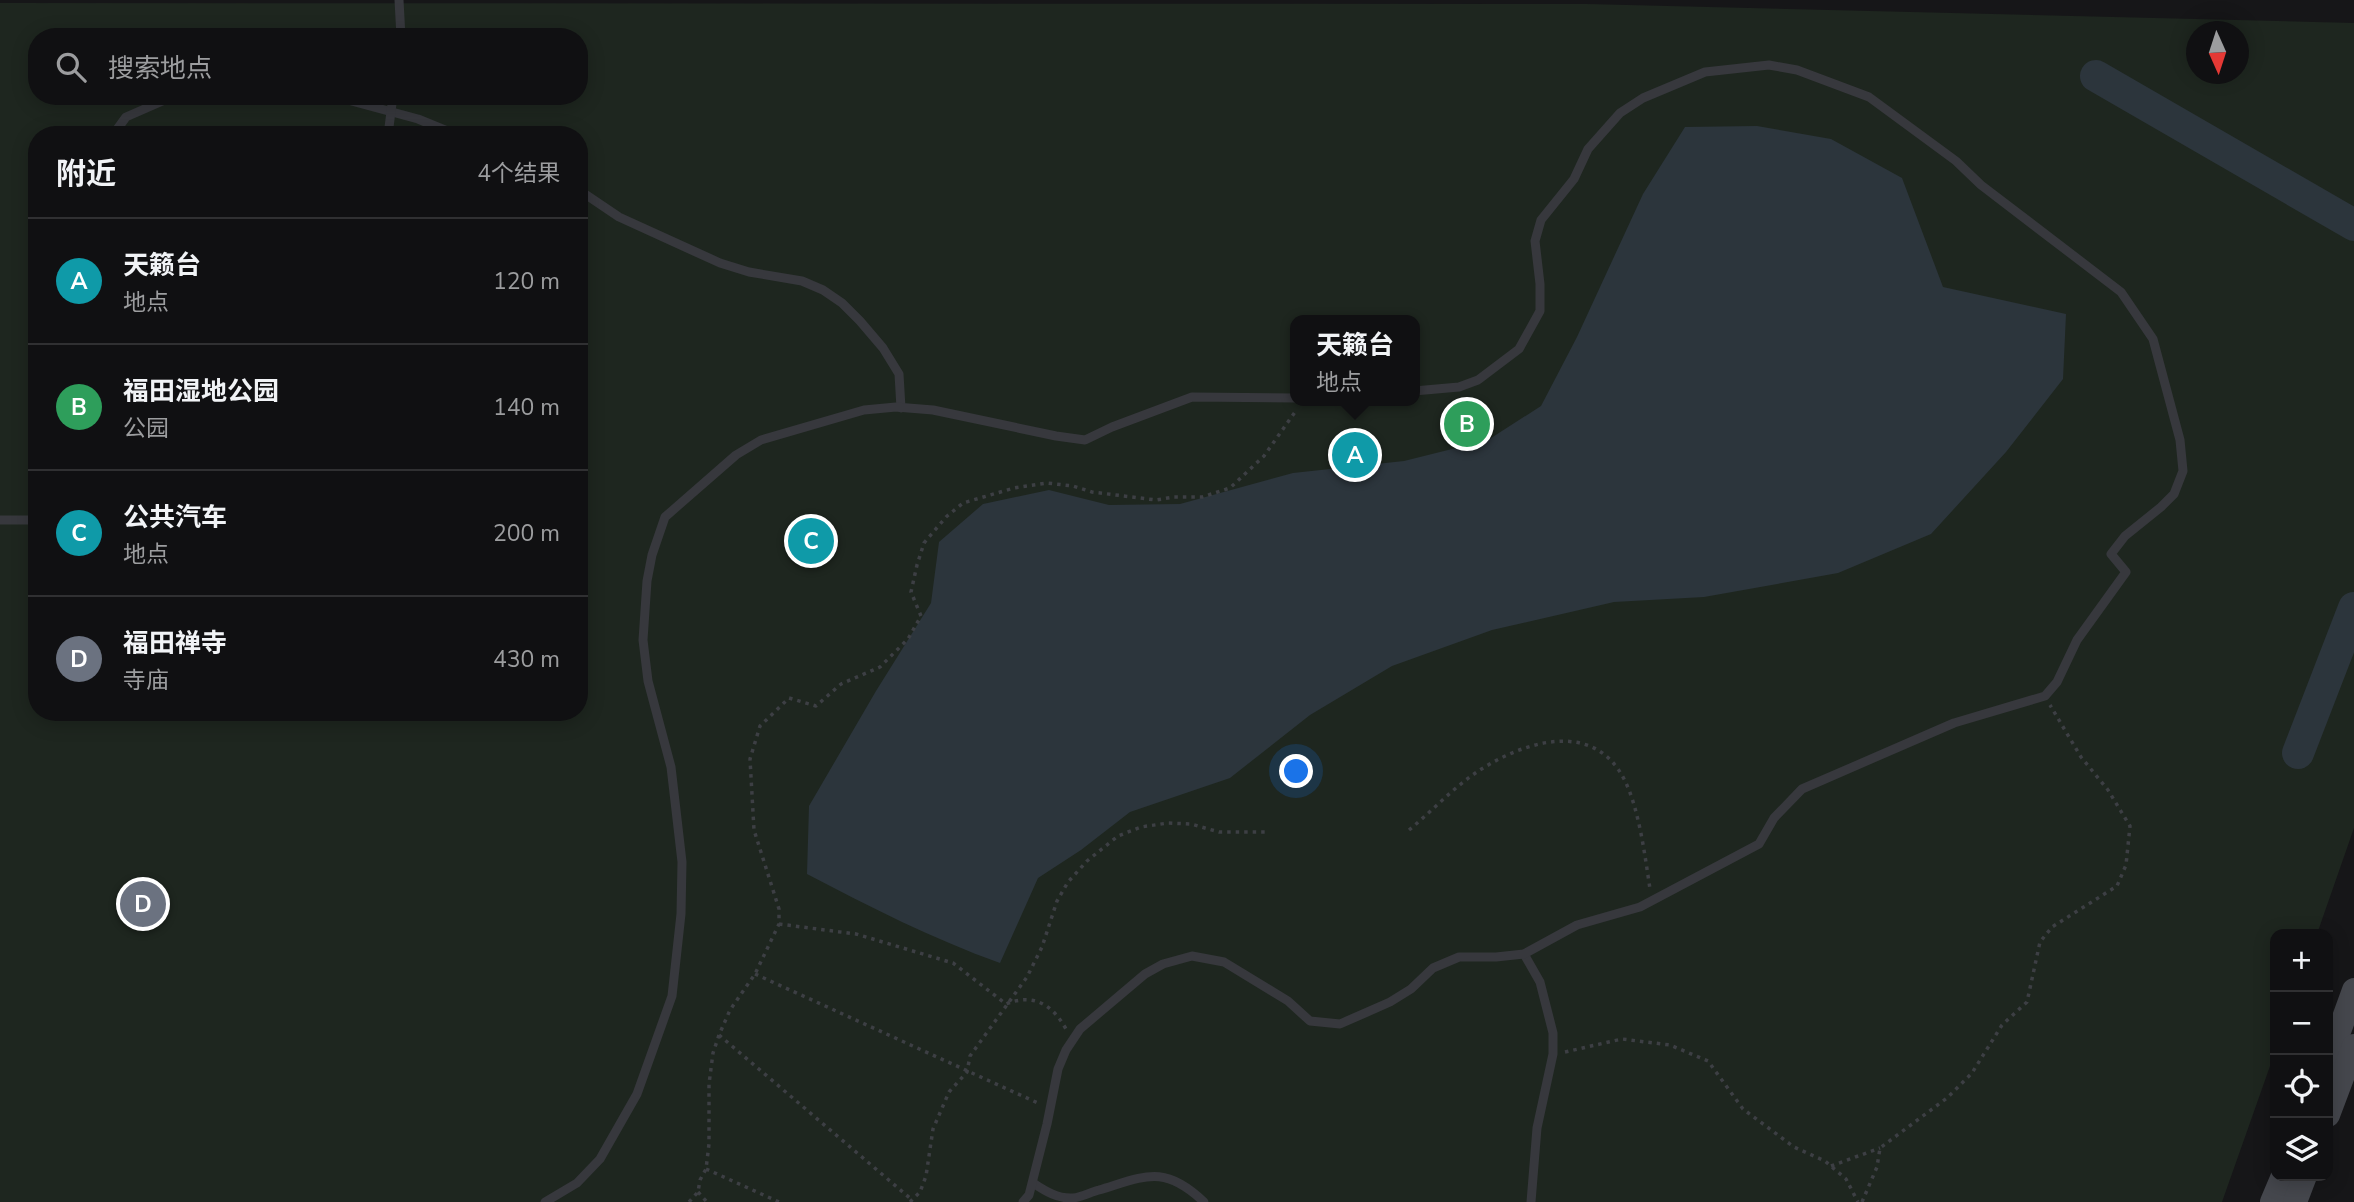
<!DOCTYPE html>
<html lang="zh">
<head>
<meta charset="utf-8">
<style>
	:root { --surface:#101012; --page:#1e1e20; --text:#f1f3f6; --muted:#9c9d9f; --line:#303032; --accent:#b45309 }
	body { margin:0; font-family:"Nunito Sans","Noto Sans SC",sans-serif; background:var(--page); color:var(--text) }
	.controls { position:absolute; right:21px; bottom:21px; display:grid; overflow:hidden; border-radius:14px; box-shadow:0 4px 18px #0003 }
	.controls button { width:63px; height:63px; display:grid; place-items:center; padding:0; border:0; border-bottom:2px solid var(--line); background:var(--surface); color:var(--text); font:35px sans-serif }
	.compass { position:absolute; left:2186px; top:21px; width:63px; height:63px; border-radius:50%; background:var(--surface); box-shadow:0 4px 18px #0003; rotate:177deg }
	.you { position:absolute; left:1297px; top:772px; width:24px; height:24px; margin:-18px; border:5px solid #fff; border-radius:50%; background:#1a73e8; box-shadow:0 0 0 10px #1a73e833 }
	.badge { display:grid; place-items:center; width:46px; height:46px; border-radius:50%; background:var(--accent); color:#fff; font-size:23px; font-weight:700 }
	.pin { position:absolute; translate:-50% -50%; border:4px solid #fff; box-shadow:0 2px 7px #0006 }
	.popup { position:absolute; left:1290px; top:315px; width:130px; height:91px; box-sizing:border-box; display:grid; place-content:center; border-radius:14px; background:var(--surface); filter:drop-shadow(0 2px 5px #0005); font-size:23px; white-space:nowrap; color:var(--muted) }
	.popup b { font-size:26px; color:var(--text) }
	.popup::after { content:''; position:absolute; left:50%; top:100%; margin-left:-14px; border:14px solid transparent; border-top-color:var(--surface) }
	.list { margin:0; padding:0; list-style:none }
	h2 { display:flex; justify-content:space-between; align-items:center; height:91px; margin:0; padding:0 28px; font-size:30px }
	h2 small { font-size:23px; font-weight:400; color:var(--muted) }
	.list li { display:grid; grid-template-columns:46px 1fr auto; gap:21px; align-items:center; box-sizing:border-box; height:126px; padding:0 28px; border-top:2px solid var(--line) }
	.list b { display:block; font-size:26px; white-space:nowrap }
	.list p { margin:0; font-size:23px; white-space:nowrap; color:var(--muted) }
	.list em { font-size:23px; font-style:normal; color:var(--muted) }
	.icon { flex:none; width:38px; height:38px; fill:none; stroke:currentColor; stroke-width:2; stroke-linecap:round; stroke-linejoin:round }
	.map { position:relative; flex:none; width:2354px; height:1202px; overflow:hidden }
	.search { position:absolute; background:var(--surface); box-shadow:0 4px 18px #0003; left:28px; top:28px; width:560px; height:77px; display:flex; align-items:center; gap:18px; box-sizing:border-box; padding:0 24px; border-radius:28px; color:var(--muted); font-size:26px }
	.panel { position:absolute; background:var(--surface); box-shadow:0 4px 18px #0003; left:28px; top:126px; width:560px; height:595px; border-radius:28px }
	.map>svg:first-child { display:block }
</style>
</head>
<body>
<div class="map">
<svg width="2354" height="1202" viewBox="0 0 2354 1202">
	<rect width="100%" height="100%" fill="#161618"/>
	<path fill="#1e261f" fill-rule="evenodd" d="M0 3 1587 4 2354 23V828L2317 934H2275V1052L2222 1202H0ZM2196 32H2238V74H2196ZM37 37H579V96H37ZM37 135H579V712H37ZM1296 320H1414V401H1296Z"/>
	<path fill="#2c353c" d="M1757 126 1831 139 1902 178 1943 287 2066 314 2063 379 2006 452 1931 534 1838 573 1704 597 1614 602 1492 630 1392 666 1310 715 1230 778 1130 812 1081 850 1038 878 1000 963C933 939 870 907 807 874L809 806 876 691 931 603 939 542 983 504 1049 490 1109 505 1180 504 1293 473 1404 461 1488 440 1541 406 1577 337 1643 194 1685 127Z"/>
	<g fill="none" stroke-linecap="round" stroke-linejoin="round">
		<g stroke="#2c353c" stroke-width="32">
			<path d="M2096 76 2354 225"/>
			<path d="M2298 753 2354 608"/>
		</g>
		<g stroke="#3d3f44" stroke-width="3.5" stroke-dasharray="3.5 5" stroke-linecap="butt">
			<path d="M1409 830C1431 812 1451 790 1474 774 1519 743 1592 717 1624 779 1639 808 1645 856 1650 889"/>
			<path d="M779 924 856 934 953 963 1006 1004C1033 993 1052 1004 1066 1029"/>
			<path d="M755 974 1040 1104"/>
			<path d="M719 1035 911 1199"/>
			<path d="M1565 1052 1622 1039 1670 1045 1708 1061 1743 1109 1794 1147 1825 1161 1846 1179 1858 1202"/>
			<path d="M1831 1166 1880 1148"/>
			<path d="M706 1169 779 1202"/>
			<path d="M698 1192 707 1202"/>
			<path d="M689 1202 698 1192 700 1180 706 1169 709 1144V1084L713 1053 719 1035 730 1010 755 974 779 924V909L754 830 750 759 760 726 789 698 816 706 841 684 880 667 908 639 921 616 911 592 917 565 924 543 946 517 963 503 1014 488 1047 483 1073 486 1092 492 1156 500 1174 497H1202L1230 488 1264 456 1295 412"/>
			<path d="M910 1202 920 1192 926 1176 933 1129 949 1092 967 1072 970 1056 1027 977 1042 947 1057 901 1068 882 1087 861 1118 836 1141 827 1168 823 1191 824 1219 832H1266"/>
			<path d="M1862 1202 1877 1167 1880 1148 1947 1098 1972 1073 2002 1025 2027 1002 2040 942 2052 927 2117 886 2126 865 2130 826 2108 790 2081 757 2050 705"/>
		</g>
		<g stroke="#37383d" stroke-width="9">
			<path d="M399 0 401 37"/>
			<path d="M333 96 418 119 457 135"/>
			<path d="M113 135 126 117 174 96"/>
			<path d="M388 135 393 96"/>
			<path d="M579 190 619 217 720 263 749 272 802 281 823 290 842 303 860 321 883 348 899 374 901 408"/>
			<path d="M0 520H37"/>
			<path d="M1524 954 1540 982 1553 1033V1054L1537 1128 1531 1202"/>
			<path d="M1033 1183C1045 1191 1058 1199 1073 1198 1082 1197 1091 1192 1099 1190 1146 1176 1164 1164 1204 1202"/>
			<path d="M545 1202 577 1183 600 1159 637 1094 672 996 681 914 682 862 671 767 648 681 643 640 647 581 652 555 665 517 736 455 761 440 864 410 896 407 933 410 1056 436 1085 440 1112 427 1192 397 1296 398"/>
			<path d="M1023 1202 1029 1195 1047 1124 1058 1069 1066 1050 1080 1029 1145 974 1163 964 1192 956 1224 962 1288 1001 1310 1021 1340 1024 1390 1002 1411 989 1433 968 1459 957H1496L1524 954 1577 925 1640 907 1759 844 1774 818 1802 789 1954 723 2045 696 2057 682 2077 640 2126 572 2111 554 2125 536 2161 507 2174 494 2183 471 2180 440 2153 339 2121 292 1981 185 1956 161 1869 97 1797 70 1769 65 1705 72 1643 98 1620 113 1588 149 1574 179 1541 220 1535 241 1540 284V311L1519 349 1478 380 1459 387 1414 391"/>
		</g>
		<g stroke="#45474d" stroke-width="24">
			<path d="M2328 1062 2354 990"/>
			<path d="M2328 1115 2354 1046"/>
			<path d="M2272 1202 2283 1176"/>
			<path d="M2295 1202 2305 1176"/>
		</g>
	</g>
</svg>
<div class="controls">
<button>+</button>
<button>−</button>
<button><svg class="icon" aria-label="locate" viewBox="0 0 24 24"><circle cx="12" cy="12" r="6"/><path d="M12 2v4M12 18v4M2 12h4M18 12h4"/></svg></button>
<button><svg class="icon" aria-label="layers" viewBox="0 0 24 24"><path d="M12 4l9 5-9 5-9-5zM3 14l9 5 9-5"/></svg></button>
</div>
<svg class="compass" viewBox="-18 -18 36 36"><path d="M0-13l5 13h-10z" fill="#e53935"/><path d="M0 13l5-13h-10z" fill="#9c9d9f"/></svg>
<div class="you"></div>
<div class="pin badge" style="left:1355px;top:455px;background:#0f9aa8">A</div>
<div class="popup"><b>天籁台</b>地点</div>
<div class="pin badge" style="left:1467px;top:424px;background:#2e9e5b">B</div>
<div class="pin badge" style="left:811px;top:541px;background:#0f9aa8">C</div>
<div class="pin badge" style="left:143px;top:904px;background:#6b7280">D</div>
<div class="search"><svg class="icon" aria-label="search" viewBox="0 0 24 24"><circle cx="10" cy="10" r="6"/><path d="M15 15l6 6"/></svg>搜索地点</div>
<section class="panel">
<h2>附近<small>4个结果</small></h2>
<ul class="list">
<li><span class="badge" style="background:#0f9aa8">A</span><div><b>天籁台</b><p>地点</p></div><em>120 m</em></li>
<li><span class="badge" style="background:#2e9e5b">B</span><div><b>福田湿地公园</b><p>公园</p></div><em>140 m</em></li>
<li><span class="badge" style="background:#0f9aa8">C</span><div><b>公共汽车</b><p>地点</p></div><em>200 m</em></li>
<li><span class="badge" style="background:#6b7280">D</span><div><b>福田禅寺</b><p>寺庙</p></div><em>430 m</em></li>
</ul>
</section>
</div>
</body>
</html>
